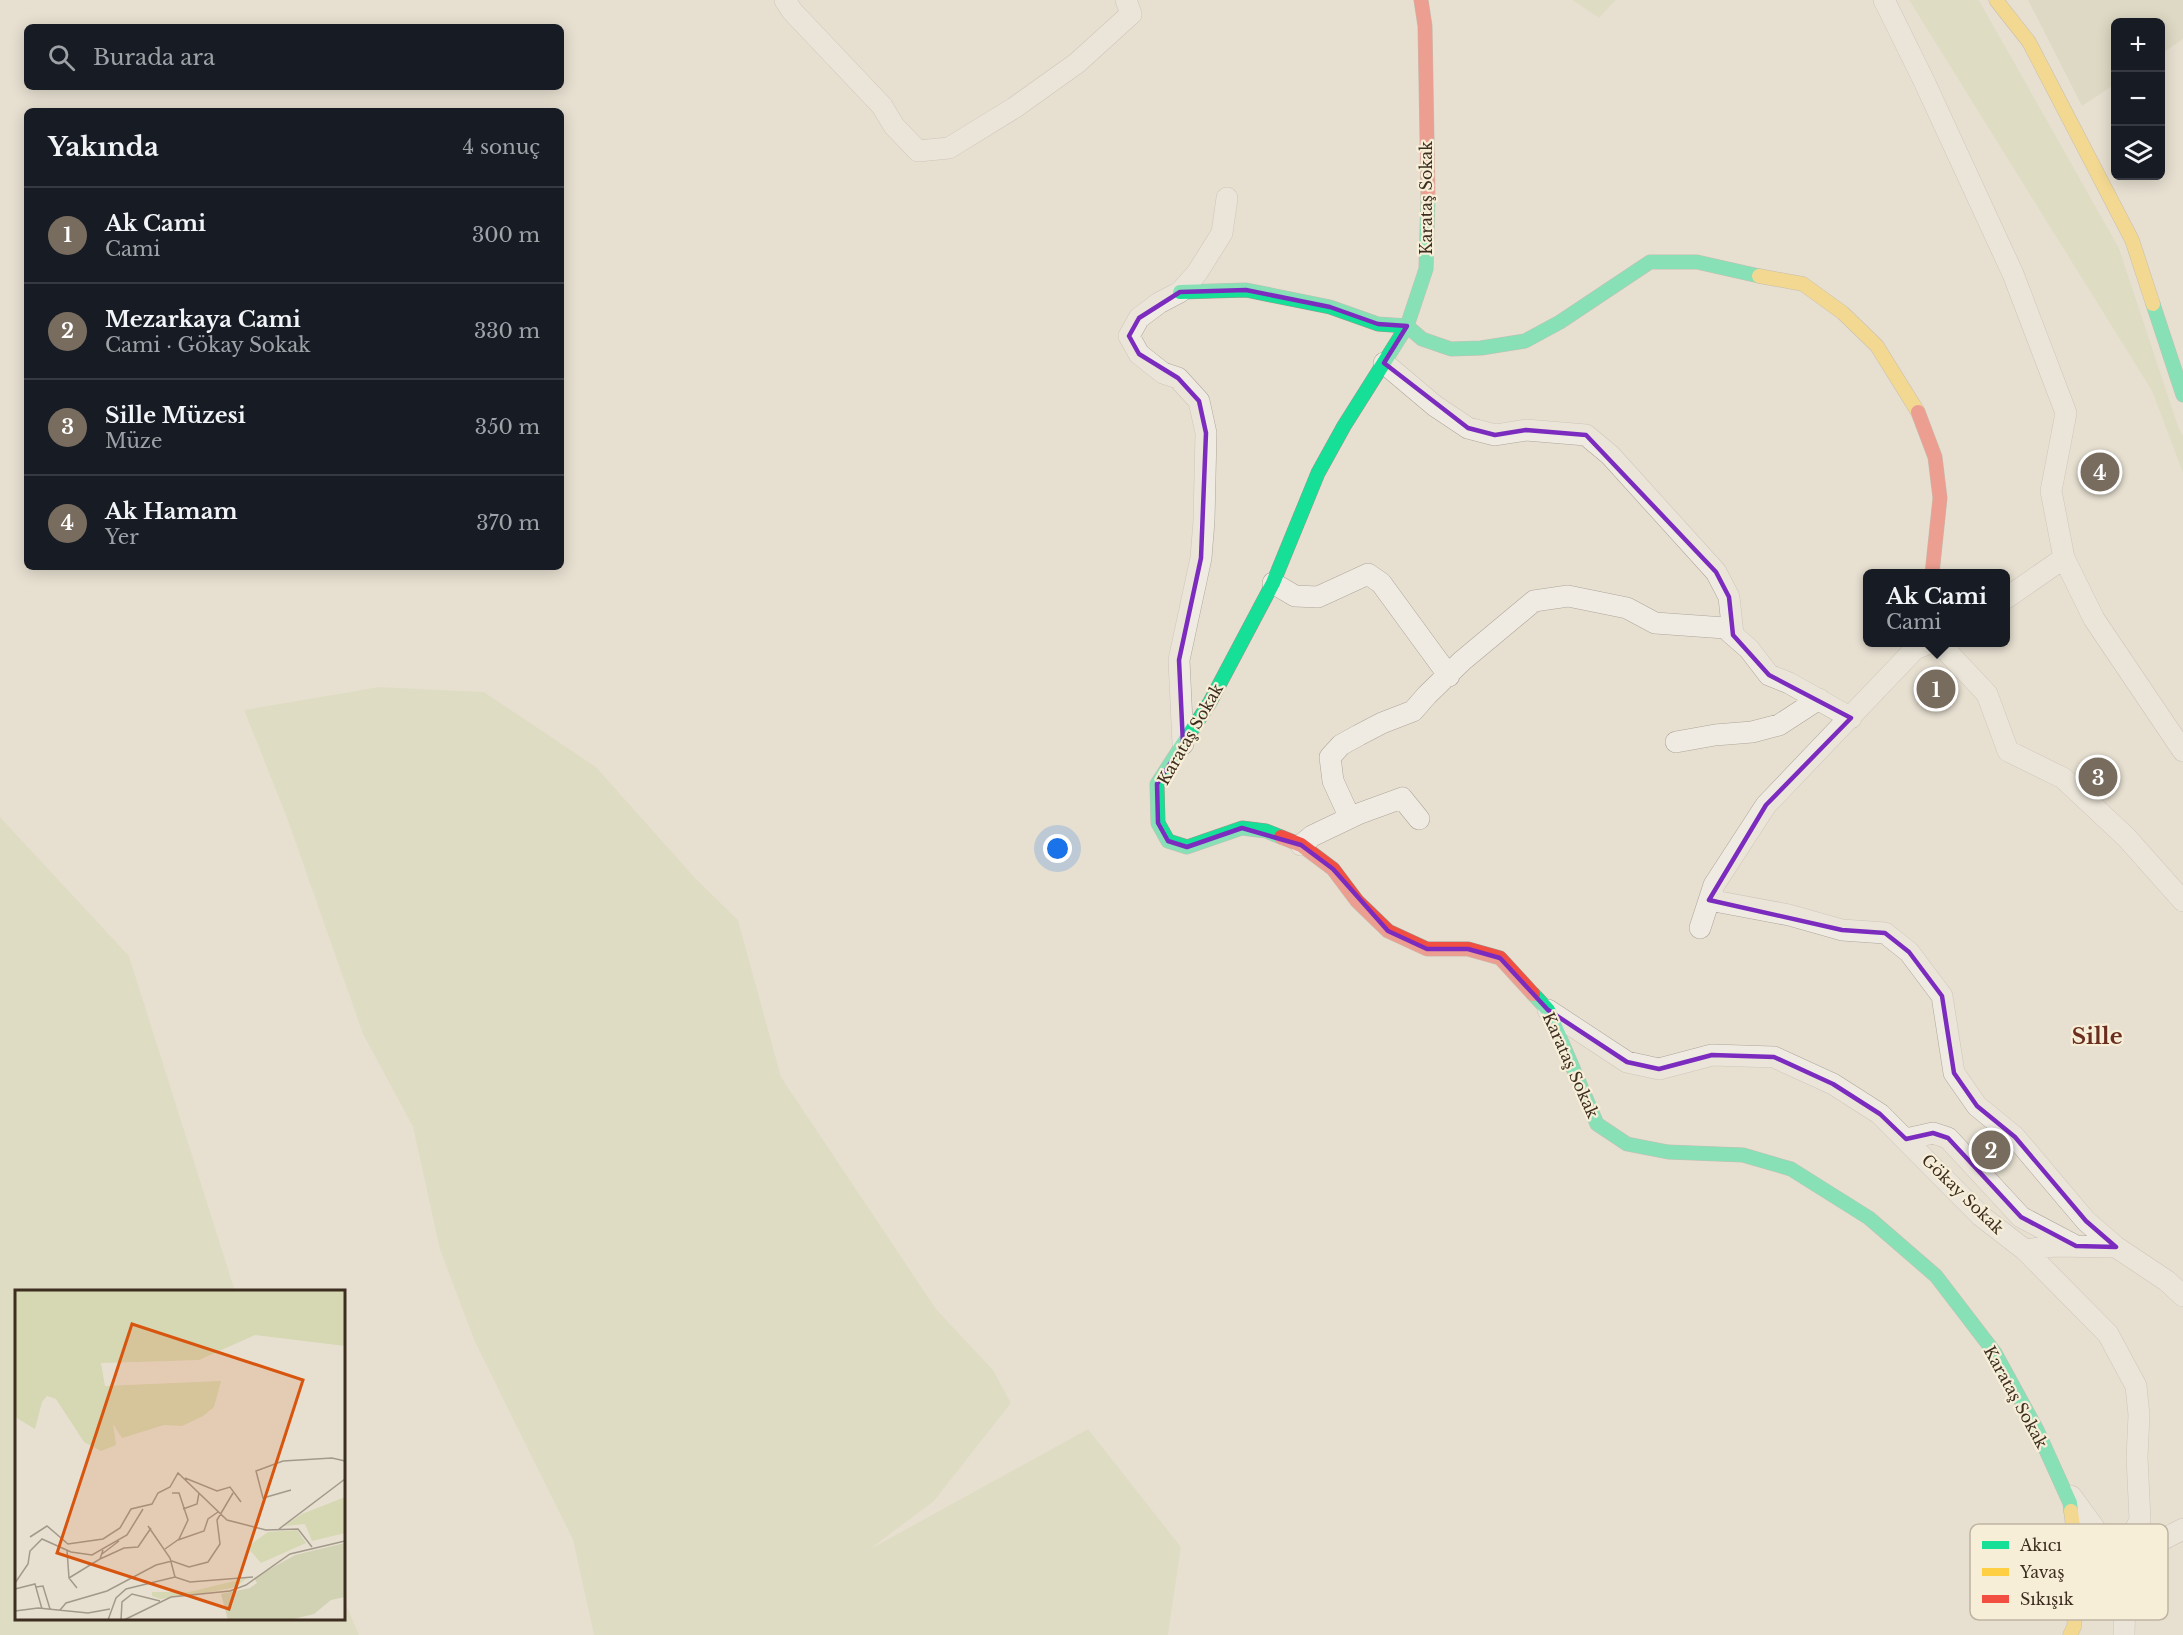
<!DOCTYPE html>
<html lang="tr">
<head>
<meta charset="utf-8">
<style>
	body { margin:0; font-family:"Libre Baskerville",serif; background:#20242c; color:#f1f3f6 }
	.controls { position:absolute; right:18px; top:18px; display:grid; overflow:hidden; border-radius:9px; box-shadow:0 3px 15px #0003 }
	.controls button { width:54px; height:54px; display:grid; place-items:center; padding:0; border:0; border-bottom:2px solid #363941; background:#171b24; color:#f1f3f6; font:30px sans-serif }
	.you { position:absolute; left:1058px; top:849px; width:21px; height:21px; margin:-15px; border:4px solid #fff; border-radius:50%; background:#1a73e8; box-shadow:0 0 0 9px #1a73e833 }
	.badge { display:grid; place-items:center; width:39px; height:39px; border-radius:50%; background:#786c5e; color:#fff; font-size:20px; font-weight:700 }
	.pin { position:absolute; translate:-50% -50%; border:3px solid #fff; box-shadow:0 2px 6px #0006 }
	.popup { position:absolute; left:1863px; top:569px; width:147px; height:78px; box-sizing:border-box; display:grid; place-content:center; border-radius:9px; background:#171b24; filter:drop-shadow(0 2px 4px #0005); font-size:20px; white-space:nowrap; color:#9ea1a6 }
	.popup b { font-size:22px; color:#f1f3f6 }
	.popup::after { content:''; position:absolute; left:50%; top:100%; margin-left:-12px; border:12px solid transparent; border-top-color:#171b24 }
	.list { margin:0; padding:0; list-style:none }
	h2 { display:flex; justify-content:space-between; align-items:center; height:78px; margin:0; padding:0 24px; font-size:26px }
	h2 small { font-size:20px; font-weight:400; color:#9ea1a6 }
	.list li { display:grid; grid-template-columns:39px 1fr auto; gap:18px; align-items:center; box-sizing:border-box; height:96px; padding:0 24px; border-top:2px solid #363941 }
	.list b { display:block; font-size:22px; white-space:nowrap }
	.list p { margin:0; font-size:20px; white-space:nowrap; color:#9ea1a6 }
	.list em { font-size:20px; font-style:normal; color:#9ea1a6 }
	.icon { flex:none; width:33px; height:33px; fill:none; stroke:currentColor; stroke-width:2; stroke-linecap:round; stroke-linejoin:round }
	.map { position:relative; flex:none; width:2183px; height:1635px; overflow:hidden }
	.search { position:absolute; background:#171b24; box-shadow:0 3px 15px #0003; left:24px; top:24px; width:540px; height:66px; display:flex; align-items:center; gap:15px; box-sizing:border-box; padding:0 21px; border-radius:9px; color:#9ea1a6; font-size:22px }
	.panel { position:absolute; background:#171b24; box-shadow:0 3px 15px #0003; left:24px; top:108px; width:540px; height:462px; border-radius:9px }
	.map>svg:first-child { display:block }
	.green { fill:#d6d7b3 }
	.cemetery { fill:#d1d1b3 }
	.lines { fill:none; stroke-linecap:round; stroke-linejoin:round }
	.street-casing { stroke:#ada599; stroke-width:22 }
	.fast-casing { stroke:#9c958a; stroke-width:15 }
	.slow-casing { stroke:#9c958a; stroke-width:15 }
	.jam-casing { stroke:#9c958a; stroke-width:15 }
	.street { stroke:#efebe3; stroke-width:21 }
	.fast { stroke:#16e098; stroke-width:14 }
	.slow { stroke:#ffcf43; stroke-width:14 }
	.jam { stroke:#f24e42; stroke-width:14 }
	.marked { fill:none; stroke:#7b2cbf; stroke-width:4.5; stroke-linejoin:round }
	.labels { text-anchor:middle; stroke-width:4.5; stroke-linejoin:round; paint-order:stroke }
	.street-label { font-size:16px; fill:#3d2e20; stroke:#f7eed8 }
	.district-label { font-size:22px; font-weight:bold; fill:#6b2e1e; stroke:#f7eed8 }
	.inset-road { fill:none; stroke:#a3998a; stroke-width:1.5 }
	.view { fill:#d7550e; fill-opacity:0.15; stroke:#d7550e; stroke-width:3 }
	.inset-edge { fill:none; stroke:#3d2e20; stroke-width:3 }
	.key { fill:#f7eed8; stroke:#bfb4a1; stroke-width:1.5 }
	.key-label { font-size:16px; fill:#3d2e20 }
</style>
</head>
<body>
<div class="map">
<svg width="2183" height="1635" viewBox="0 0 2183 1635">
	<rect width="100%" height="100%" fill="#e7e0d1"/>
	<!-- green -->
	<path class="green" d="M1572,0H1616L1599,18Z
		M1909,0H1978L1980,2L2119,248L2178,426L2183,436V473L2152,391Z
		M379,687L484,692L596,767L696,879L738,920L781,1077L936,1309L993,1370L1011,1403L934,1501L870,1549L1088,1429L1181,1547L1168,1635H594L573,1540L475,1342L440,1250L413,1127L363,1034L287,818L244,710Z
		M0,817L129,956L235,1291L16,1292V1618H344V1600L359,1635H0Z"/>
	<!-- cemetery -->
	<path class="cemetery" d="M2028,0H2183V39L2161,54L2160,22H2116L2115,84L2082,106Z"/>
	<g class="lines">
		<!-- street casing -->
		<g class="street-casing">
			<path id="street" d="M785,0L792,11L882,106L894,126L918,151L949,148L1014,108L1077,63L1131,14L1126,0
				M1884,0L1924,81L2013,274L2066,413L2051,491L2064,558L2094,619L2183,751
				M1384,363L1435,406L1468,428L1495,435L1526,430L1586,435L1610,455L1716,572L1729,597L1733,635
				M1273,583L1295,596L1318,597L1368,574L1381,583L1449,676
				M2005,599L2064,558
				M1938,642L1987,694L2008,751L2063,778L2126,837L2183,901
				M1676,742L1715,735L1752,732L1779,725L1819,699
				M1183,744L1179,660L1201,558L1204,521L1206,433L1199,401L1178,378L1163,373L1139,354L1129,336L1139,318L1159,303L1180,292L1197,273L1222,233L1227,198
				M1350,818L1333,781L1330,757L1341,745L1359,735L1382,723L1413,711L1427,695L1462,661L1534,601L1568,596L1627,608L1655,623L1725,628L1749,649L1769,675L1789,683L1851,718
				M1301,845L1312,836L1358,814L1402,798L1419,819
				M1709,900L1789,915L1842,930L1885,933L1909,952L1942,996L1954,1073L1977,1106L2015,1137L2086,1221L2116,1247
				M1700,928L1714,885L1766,805L1915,649L1933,642
				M1548,1010L1627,1062L1659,1069L1712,1055L1774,1057L1833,1084L1880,1114L1981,1216L2025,1250L2108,1334L2136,1386L2139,1415L2137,1457L2140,1520L2119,1562L2125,1595L2124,1635
				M1906,1139L1933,1133L1948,1138L2021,1217L2076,1246
				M2025,1250L2054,1246L2116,1247L2167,1281L2183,1296
				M2071,1496L2119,1562L2183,1529"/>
		</g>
		<!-- fast casing -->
		<g class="fast-casing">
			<path id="fast" d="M1180,292L1246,290L1330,307L1378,324L1407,326L1422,339L1451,349L1481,348L1525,341L1560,322L1650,262H1697L1759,276
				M2153,304L2183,395
				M1281,837L1266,831L1242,828L1187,847L1168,841L1158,823L1157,784L1210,702L1273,583L1318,473L1344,426L1407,326L1426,269L1428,196
				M1533,994L1548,1010L1597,1124L1627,1144L1668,1152L1743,1155L1791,1169L1869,1218L1936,1276L1995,1353L2037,1430L2070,1503L2071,1511"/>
		</g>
		<!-- slow casing -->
		<g class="slow-casing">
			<path id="slow" d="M1996,0L2029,42L2132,240L2153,304
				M1759,276L1803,284L1843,313L1877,346L1918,412
				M2070,1635L2074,1627L2078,1567L2071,1511"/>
		</g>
		<!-- jam casing -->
		<g class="jam-casing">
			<path id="jam" d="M1421,0L1425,26L1428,196
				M1918,412L1935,457L1940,498L1932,574
				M1281,837L1301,845L1333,869L1357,901L1388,931L1427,949H1468L1500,958L1533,994"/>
		</g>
		<!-- street -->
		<use href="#street" class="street"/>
		<!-- fast -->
		<use href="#fast" class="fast"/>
		<!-- slow -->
		<use href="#slow" class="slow"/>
		<!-- jam -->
		<use href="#jam" class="jam"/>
	</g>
	<!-- marked area -->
	<path d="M0 0H2183V1635H0ZM1246,290L1330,307L1378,324L1407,326L1384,363L1468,428L1495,435L1526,430L1586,435L1716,572L1729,597L1733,635L1769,675L1851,718L1766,805L1709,900L1842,930L1885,933L1909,952L1942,996L1954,1073L1977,1106L2015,1137L2086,1221L2116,1247L2076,1246L2021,1217L1948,1138L1933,1133L1906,1139L1880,1114L1833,1084L1774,1057L1712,1055L1659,1069L1627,1062L1548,1010L1500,958L1468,949H1427L1388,931L1333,869L1301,845L1242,828L1187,847L1168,841L1158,823L1157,784L1183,744L1179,660L1201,558L1206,433L1199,401L1178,378L1139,354L1129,336L1139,318L1180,292Z" fill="#e7e0d1" fill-opacity=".55" fill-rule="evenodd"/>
	<path class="marked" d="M1246,290L1330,307L1378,324L1407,326L1384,363L1468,428L1495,435L1526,430L1586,435L1716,572L1729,597L1733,635L1769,675L1851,718L1766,805L1709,900L1842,930L1885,933L1909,952L1942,996L1954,1073L1977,1106L2015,1137L2086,1221L2116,1247L2076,1246L2021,1217L1948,1138L1933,1133L1906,1139L1880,1114L1833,1084L1774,1057L1712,1055L1659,1069L1627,1062L1548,1010L1500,958L1468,949H1427L1388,931L1333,869L1301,845L1242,828L1187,847L1168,841L1158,823L1157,784L1183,744L1179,660L1201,558L1206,433L1199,401L1178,378L1139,354L1129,336L1139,318L1180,292Z"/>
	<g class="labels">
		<!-- street labels -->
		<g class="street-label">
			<text transform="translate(1426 198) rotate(-90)" y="6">Karataş Sokak</text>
			<text transform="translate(1190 734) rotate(-60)" y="6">Karataş Sokak</text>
			<text transform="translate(1571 1065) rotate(66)" y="6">Karataş Sokak</text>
			<text transform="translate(1963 1194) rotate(44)" y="6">Gökay Sokak</text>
			<text transform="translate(2016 1397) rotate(61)" y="6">Karataş Sokak</text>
		</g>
		<!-- district labels -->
		<g class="district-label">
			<text x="2097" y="1044">Sille</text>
		</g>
	</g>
	<!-- overview -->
	<g transform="translate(15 1290)">
		<rect width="330" height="330" fill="#e7e0d1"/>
		<path d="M0,0H330V56L240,45L184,70L86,73L90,96L206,91L199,117L188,126L167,136L149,135L107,148L98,134L101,155L86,161L69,152L41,109L32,106L27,112L20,139L0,127ZM330,207V243L297,251L290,234L269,236L287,224ZM282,240L291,253L246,273L232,257L253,242ZM232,288L221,297L190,303L145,309L137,306V302H174Z" fill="#d6d7b3"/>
		<path d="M330,253V307L316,310L299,324L274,330H213L206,304L235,298L242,293L239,288L280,265Z" fill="#d1d1b3"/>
		<path class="inset-road" d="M170,188L202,201L215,197L226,212M276,200L248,208L241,181L268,171L317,168L330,171M168,219L182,214L184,203M133,236L155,268L160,287M264,239L330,189M15,247L32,236L53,254L88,249L105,238L116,219L137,214L143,203L155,197L163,183L212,230L251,240L283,239L297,257M163,250L189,241L193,229L203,222M150,259L164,249L173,230L164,203H157M52,260L54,288L62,298M87,264L104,251M85,269L109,258L123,257L136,238M54,288L85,269L88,260M0,293L13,274L15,261L27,249L56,262L77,265L112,245L128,219M21,297L28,296L35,319M0,299L20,294L27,319M45,320L51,313L92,301L141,275L157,271L174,277L193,272L205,254L202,230L218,203M0,321L23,318L73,323L95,319M93,330L101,308L111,299L160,287L175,292L238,287M106,330L107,312L117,304L145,311M109,330L156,307L215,301L231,295L275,264L330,251"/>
		<path class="view" d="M117,34L288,90L214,319L42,263Z"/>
		<rect width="330" height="330" class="inset-edge"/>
	</g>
	<!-- legend -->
	<rect x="1970" y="1524" width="198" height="96" rx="9" class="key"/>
	<rect x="1982" y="1541" width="27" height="8" fill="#16e098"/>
	<rect x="1982" y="1568" width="27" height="8" fill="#ffcf43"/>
	<rect x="1982" y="1595" width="27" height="8" fill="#f24e42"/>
	<g class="key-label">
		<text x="2020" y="1551">Akıcı</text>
		<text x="2020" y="1578">Yavaş</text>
		<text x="2020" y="1605">Sıkışık</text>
	</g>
</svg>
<div class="controls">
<button>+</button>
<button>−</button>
<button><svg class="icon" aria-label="layers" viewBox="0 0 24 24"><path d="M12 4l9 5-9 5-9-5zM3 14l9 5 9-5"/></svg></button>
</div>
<div class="you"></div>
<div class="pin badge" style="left:1936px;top:689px">1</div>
<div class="popup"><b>Ak Cami</b>Cami</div>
<div class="pin badge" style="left:1991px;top:1150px">2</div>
<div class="pin badge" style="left:2098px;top:777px">3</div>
<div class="pin badge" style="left:2100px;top:472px">4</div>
<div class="search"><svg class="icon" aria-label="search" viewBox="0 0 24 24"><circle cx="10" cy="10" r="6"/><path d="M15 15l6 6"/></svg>Burada ara</div>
<section class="panel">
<h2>Yakında<small>4 sonuç</small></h2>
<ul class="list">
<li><span class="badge">1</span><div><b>Ak Cami</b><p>Cami</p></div><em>300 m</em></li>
<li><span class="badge">2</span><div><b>Mezarkaya Cami</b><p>Cami · Gökay Sokak</p></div><em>330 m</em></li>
<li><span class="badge">3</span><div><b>Sille Müzesi</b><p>Müze</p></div><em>350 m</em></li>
<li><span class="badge">4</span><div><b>Ak Hamam</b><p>Yer</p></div><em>370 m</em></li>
</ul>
</section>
</div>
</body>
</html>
